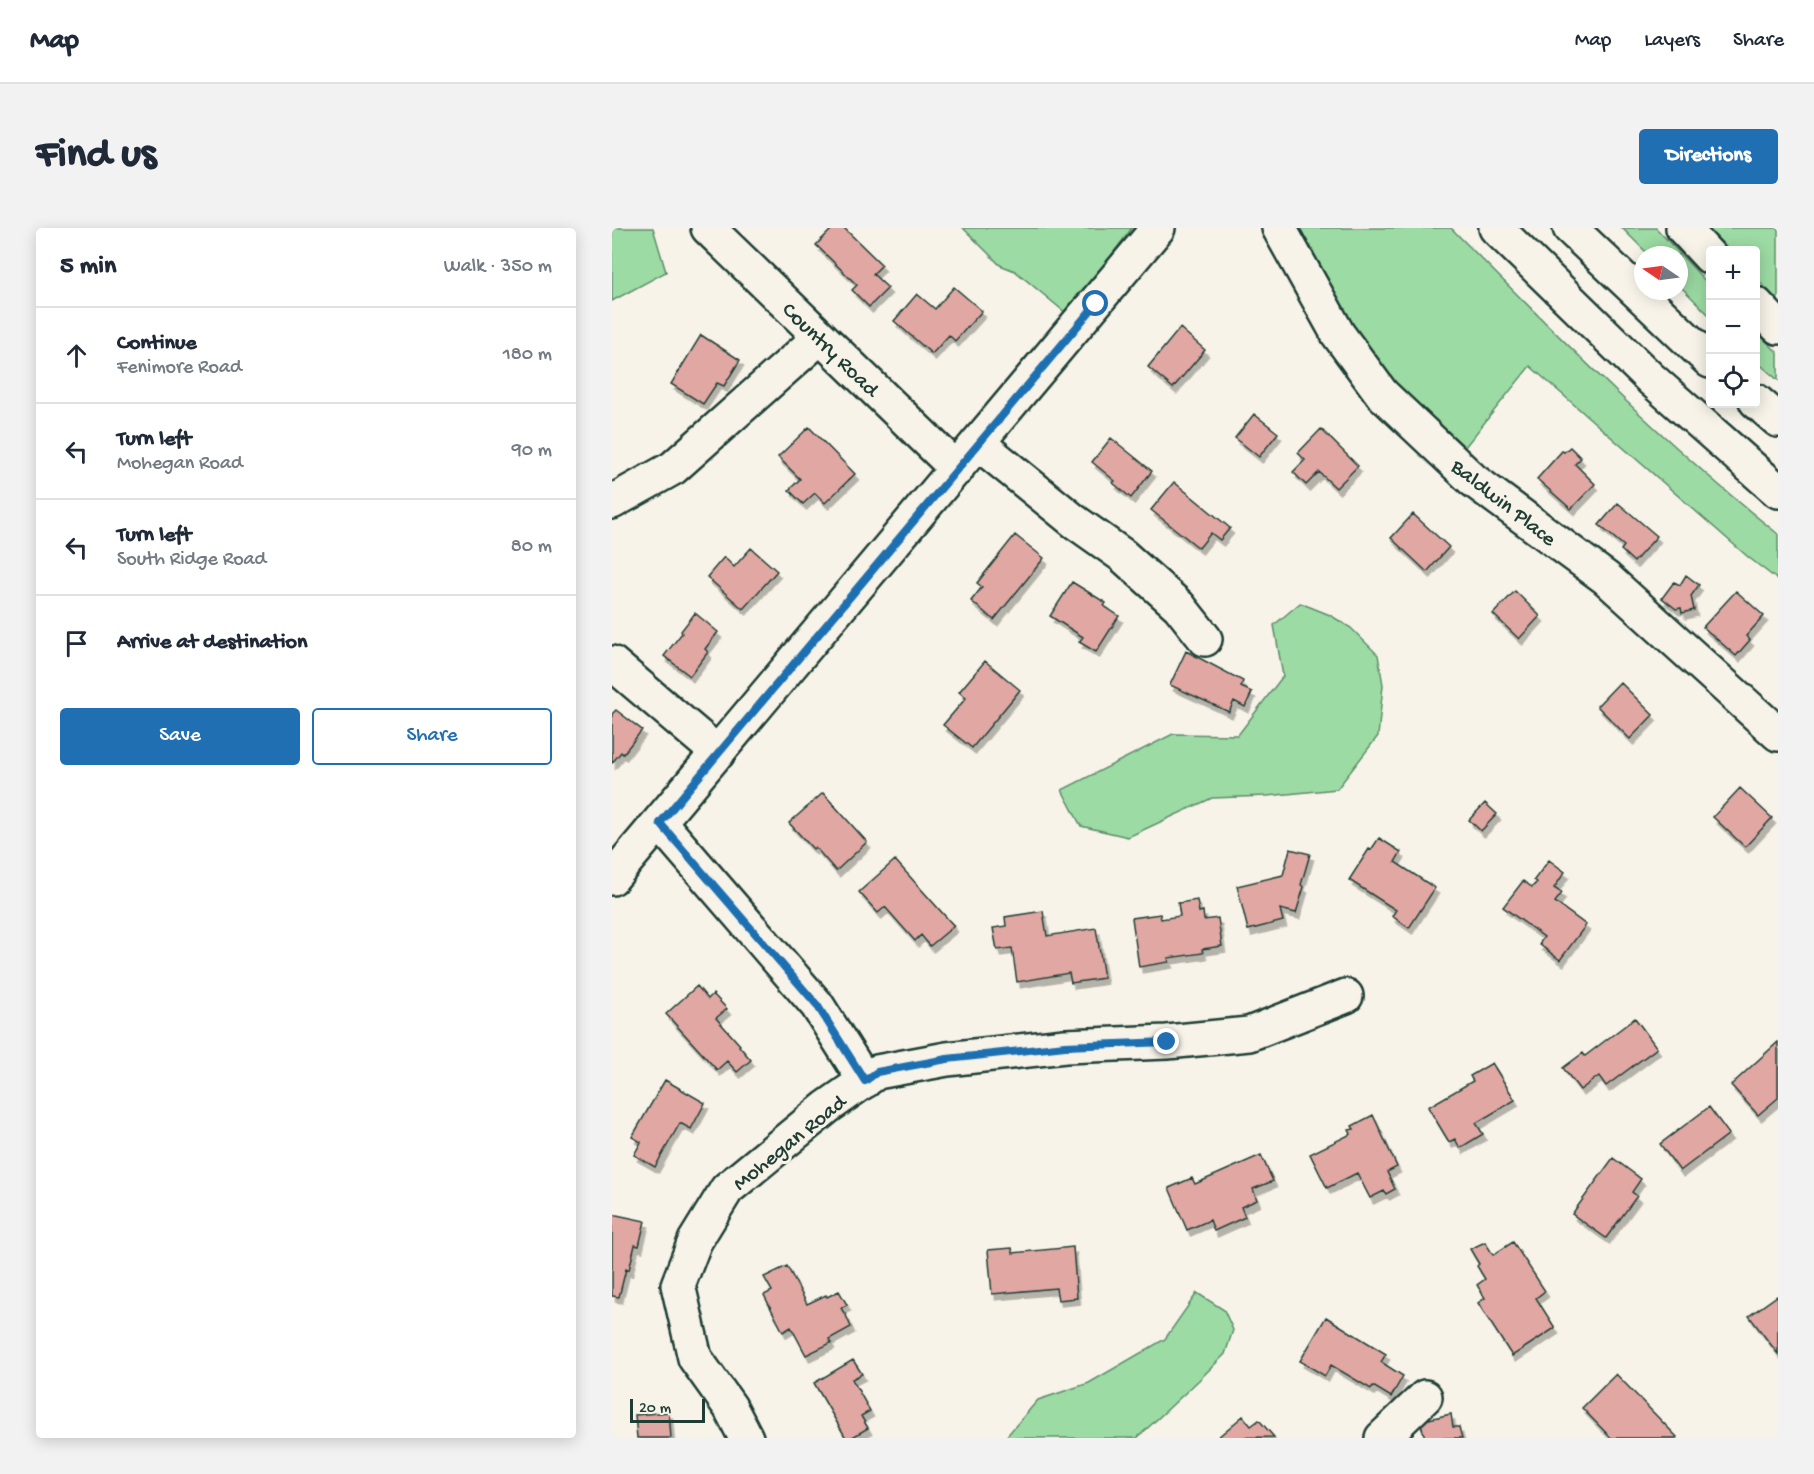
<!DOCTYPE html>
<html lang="en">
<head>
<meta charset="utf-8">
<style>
	body { margin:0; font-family:"Gochi Hand",sans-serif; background:#f2f2f3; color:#1f2937 }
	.controls { position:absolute; right:18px; top:18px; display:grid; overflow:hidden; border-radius:6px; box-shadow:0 3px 15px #0003 }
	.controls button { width:54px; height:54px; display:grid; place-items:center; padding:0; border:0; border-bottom:2px solid #e0e1e3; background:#fff; color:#1f2937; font:30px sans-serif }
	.compass { position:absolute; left:1022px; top:18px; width:54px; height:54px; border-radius:50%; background:#fff; box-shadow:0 3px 15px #0003; rotate:283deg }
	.scale { position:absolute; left:18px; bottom:15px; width:75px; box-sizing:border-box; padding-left:6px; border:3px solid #1f3d34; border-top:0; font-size:16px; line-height:21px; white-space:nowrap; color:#1f3d34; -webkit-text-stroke:4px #f7f3e8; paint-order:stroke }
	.stop { position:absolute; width:18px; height:18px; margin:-14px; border:4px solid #1f6fb2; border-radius:50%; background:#fff }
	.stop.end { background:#1f6fb2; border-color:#fff; box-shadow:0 2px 6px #0008 }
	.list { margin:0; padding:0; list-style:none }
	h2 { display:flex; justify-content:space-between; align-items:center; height:78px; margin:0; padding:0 24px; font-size:26px }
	h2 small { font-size:20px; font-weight:400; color:#747a83 }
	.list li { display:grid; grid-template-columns:39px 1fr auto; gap:18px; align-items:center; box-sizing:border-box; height:96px; padding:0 24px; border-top:2px solid #e0e1e3 }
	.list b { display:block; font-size:22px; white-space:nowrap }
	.list p { margin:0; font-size:20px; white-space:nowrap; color:#747a83 }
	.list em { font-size:20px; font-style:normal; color:#747a83 }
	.actions { display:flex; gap:12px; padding:18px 24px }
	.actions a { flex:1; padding:14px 0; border:2px solid #1f6fb2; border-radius:6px; text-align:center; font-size:21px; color:#1f6fb2 }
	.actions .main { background:#1f6fb2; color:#fff }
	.icon { flex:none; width:33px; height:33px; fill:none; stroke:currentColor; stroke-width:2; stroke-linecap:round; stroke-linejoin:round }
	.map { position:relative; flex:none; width:1166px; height:1210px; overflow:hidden; border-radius:6px }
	header { display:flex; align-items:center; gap:36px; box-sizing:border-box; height:84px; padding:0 30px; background:#fff; border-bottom:2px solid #e0e1e3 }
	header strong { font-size:28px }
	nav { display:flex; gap:33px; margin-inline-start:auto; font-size:21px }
	.intro { display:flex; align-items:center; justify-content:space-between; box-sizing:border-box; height:144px; padding:0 36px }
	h1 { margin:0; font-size:42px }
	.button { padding:15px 27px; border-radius:6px; background:#1f6fb2; color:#fff; font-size:21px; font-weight:700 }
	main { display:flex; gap:36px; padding:0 36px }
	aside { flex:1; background:#fff; border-radius:6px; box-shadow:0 3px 15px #0003 }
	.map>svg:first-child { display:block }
	.green { fill:#9cdba3; stroke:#5e8c6c; stroke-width:1.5 }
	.building { fill:#e1a7a2; stroke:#1f3d34; stroke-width:1.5; filter:url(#shadow) }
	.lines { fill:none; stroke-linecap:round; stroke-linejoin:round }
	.minor-casing { stroke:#1f3d34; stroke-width:38 }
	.highway-casing { stroke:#1f3d34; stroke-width:38 }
	.minor { stroke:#f7f3e8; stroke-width:33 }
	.highway { stroke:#f7f3e8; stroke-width:33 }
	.route { stroke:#1f6fb2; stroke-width:8 }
	.labels { text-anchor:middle; stroke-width:6; stroke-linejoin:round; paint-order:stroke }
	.street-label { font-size:22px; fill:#1f3d34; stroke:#f7f3e8 }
</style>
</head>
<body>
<header>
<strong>Map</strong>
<nav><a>Map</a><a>Layers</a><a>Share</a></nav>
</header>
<div class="intro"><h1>Find us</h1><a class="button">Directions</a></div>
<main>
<aside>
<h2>5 min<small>Walk · 350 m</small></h2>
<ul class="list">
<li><svg class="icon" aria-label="ahead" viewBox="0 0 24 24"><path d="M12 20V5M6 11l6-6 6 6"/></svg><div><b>Continue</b><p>Fenimore Road</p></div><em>180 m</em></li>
<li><svg class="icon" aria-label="left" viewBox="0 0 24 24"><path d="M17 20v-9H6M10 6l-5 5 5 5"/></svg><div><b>Turn left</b><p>Mohegan Road</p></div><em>90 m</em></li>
<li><svg class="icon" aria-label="left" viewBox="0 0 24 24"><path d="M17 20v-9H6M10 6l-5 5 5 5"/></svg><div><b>Turn left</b><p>South Ridge Road</p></div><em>80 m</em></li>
<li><svg class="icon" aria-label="arrive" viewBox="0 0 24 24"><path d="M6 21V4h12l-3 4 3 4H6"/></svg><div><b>Arrive at destination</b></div></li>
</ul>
<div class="actions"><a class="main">Save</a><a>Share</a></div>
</aside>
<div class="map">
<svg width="1166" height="1210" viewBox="0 0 1166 1210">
	<defs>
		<filter id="shadow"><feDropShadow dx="3.5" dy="6" stdDeviation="0" flood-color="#0004"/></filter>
	</defs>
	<rect width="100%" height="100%" fill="#f7f3e8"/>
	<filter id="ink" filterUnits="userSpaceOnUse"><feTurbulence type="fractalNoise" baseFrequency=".0167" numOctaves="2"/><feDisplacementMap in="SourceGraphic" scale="12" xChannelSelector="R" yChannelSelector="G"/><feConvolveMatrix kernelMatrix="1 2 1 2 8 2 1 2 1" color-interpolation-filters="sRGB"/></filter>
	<g filter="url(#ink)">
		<!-- green -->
		<path class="green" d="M0,0H41L54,44L0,73Z
			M351,0H520L455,86L403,43L388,37Z
			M682,0H839C944,106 1049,213 1166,306V352L1136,329L918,138L853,219L755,129Z
			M1010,0H1044L1098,58V88L1067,57V27H1037Z
			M1095,0H1166V73L1144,50V22H1117Z
			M1144,103L1166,125V152L1144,133Z
			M688,375L718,387L739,400L766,427L771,457L766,508L725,561L655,568L600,570L516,609L469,598L450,562L561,506L626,507L671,448L662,397Z
			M585,1065L612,1082L621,1102L613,1126L587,1152L525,1210H393L426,1172L477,1155L553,1111Z"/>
		<!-- building -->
		<path class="building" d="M221,0H232L270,37L261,46L276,60L257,79L240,62L245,57L204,17Z
			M342,59L370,83L343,113L337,107L320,126L282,93L305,66L323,81Z
			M568,100L593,122L561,160L536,139Z
			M89,107L128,132L112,158L105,155L91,176L59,156Z
			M642,186L666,205L647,229L623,210Z
			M197,199L243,246L213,275L203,265L191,276L177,262L188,251L166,229Z
			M709,201L746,238L724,260L707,244L694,257L681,244L693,232L686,225Z
			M499,210L540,243L519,270L501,255L503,253L480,234Z
			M958,219L969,230L963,236L983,256L959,281L925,251L950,223L952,224Z
			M562,254L618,300L608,312L599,305L587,320L539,282Z
			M1006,275L1045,308L1022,334L1009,322L1012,318L987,297Z
			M801,286L837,319L815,344L779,310Z
			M403,307L432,330L382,392L359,373L370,359L365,355Z
			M139,320L165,343L131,381L95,349L112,329L122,339Z
			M1074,347L1087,357L1079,368L1082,382L1070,385L1069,380L1064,381L1050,370L1062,354L1068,357Z
			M460,354L494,375L492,378L507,388L484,424L467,414L471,409L438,388Z
			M903,363L928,388L907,411L881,386Z
			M1124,363L1152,388L1134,408L1138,412L1124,428L1091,399Z
			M83,385L106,404L93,421L96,424L78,448L52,428L70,405L69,403Z
			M574,423L631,453L629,459L640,464L633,479L622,473L617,484L558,457Z
			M373,433L408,462L360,520L331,497L354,470L347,464Z
			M1008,454L1041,487L1018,511L985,478Z
			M4,482L30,502L11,526L9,524L0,535V486Z
			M1128,560L1160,590L1133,619L1101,589Z
			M211,565L255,614L224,643L203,619L201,621L177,595Z
			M873,575L885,586L869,603L857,592Z
			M767,610L789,624L783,634L823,660L797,700L780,688L784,682L737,652L757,621L759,622Z
			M678,621L698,626L689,657L692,659L684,685L668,681L671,693L636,702L625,658L671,647Z
			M283,632L342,698L318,718L309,707L303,713L273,679L266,685L247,664Z
			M937,632L953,644L942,660L950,665L943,674L974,697L948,732L927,716L932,709L891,679L911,653L920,659L925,654L922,652Z
			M585,672L587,684L591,683L592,692L606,690L610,718L590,721L591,725L556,730L557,734L527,739L520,690L548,686L549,691L568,688L566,675Z
			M431,683L435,708L484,700L492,750L459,755L457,745L405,754L400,720L385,722L381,700L394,698L393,689Z
			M85,758L96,771L101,766L115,781L104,790L128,817L127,818L139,832L125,844L115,833L105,842L54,786Z
			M1023,790L1045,820L994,858L987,848L968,862L951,840L971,825L973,828Z
			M1166,814V870L1146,887L1119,857Z
			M880,835L903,872L864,895L871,906L848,920L843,911L837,914L816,879L861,853L858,848Z
			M53,852L93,875L79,901L68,895L43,939L22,927L29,914L20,909Z
			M1097,879L1117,906L1068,943L1048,916Z
			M761,887L785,939L775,944L783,961L774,966L772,963L758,970L745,945L715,960L698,926L739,906L737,902L742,901L740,898Z
			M649,927L661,953L641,961L645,972L629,979L633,989L602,1003L598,992L575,1002L557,960L580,950L583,956Z
			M1001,930L1029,951L1020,964L1025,968L994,1010L960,986Z
			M0,986L33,993L27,1018L23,1017L17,1042L14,1041L7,1069L0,1068Z
			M873,1014L881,1027L901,1014L933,1063L924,1070L943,1100L900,1128L866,1075L873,1070L865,1057L873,1051L865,1038L867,1036L858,1021Z
			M461,1019L465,1070L446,1072L444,1060L380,1066L376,1022L400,1020L401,1025Z
			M175,1038L195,1076L214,1067L215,1069L227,1063L235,1077L229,1080L232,1085H233L239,1099L217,1111L219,1115L194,1127L179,1099L171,1104L152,1067L160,1063L152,1049Z
			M1165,1068H1166V1126L1137,1088Z
			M714,1089L774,1126L769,1134L791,1148L779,1169L761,1158L759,1161L719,1137L713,1148L688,1133Z
			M241,1132L250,1146L240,1151L258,1183L249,1188L256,1200L239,1210H234L202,1155Z
			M1004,1146L1065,1209L1064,1210H999L970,1180Z
			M57,1184L59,1210H25L23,1187Z
			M839,1186L841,1199H847L850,1210H813L808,1193Z
			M631,1188L639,1198L647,1192L662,1209L605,1210Z"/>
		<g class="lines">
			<!-- minor casing -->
			<g class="minor-casing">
				<path id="minor" d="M96,0L345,241
					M667,0L726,106L770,166L861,252L994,350L1166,506
					M366,215L462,293L510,327L567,378L593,411
					M0,274L61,240L208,109
					M0,435L106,525
					M48,595L205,777L253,853
					M0,650L546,0
					M134,1210L118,1179L83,1130L66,1057L83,1013L115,961L215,879L265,844L335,831L453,818L555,814L637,806L734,768
					M770,1210L813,1169"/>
			</g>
			<!-- highway casing -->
			<g class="highway-casing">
				<path id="highway" d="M884,0L1039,151L1166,263
					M958,0L1098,133
					M1071,0L1098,29
					M1144,76L1166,99
					M1144,173L1166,192"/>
			</g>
			<!-- minor -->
			<use href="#minor" class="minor"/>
			<!-- highway -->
			<use href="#highway" class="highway"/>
		</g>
	</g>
	<g class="lines" filter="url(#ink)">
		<!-- route -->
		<path class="route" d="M484,76L48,595L205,777L253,853L265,844L335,831L453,818L555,814"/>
	</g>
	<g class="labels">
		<!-- street labels -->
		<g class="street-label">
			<text transform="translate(220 120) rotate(44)" y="8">Country Road</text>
			<text transform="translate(893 273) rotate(38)" y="8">Baldwin Place</text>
			<text transform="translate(176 913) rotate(-39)" y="8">Mohegan Road</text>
		</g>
	</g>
</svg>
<div class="controls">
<button>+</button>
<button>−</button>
<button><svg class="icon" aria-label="locate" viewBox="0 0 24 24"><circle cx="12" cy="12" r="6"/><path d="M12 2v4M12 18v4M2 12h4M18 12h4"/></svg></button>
</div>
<svg class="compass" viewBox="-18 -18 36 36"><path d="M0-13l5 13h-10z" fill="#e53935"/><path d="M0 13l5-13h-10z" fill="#747a83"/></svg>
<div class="scale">20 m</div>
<div class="stop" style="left:484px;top:76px"></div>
<div class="stop end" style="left:555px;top:814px"></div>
</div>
</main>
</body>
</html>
